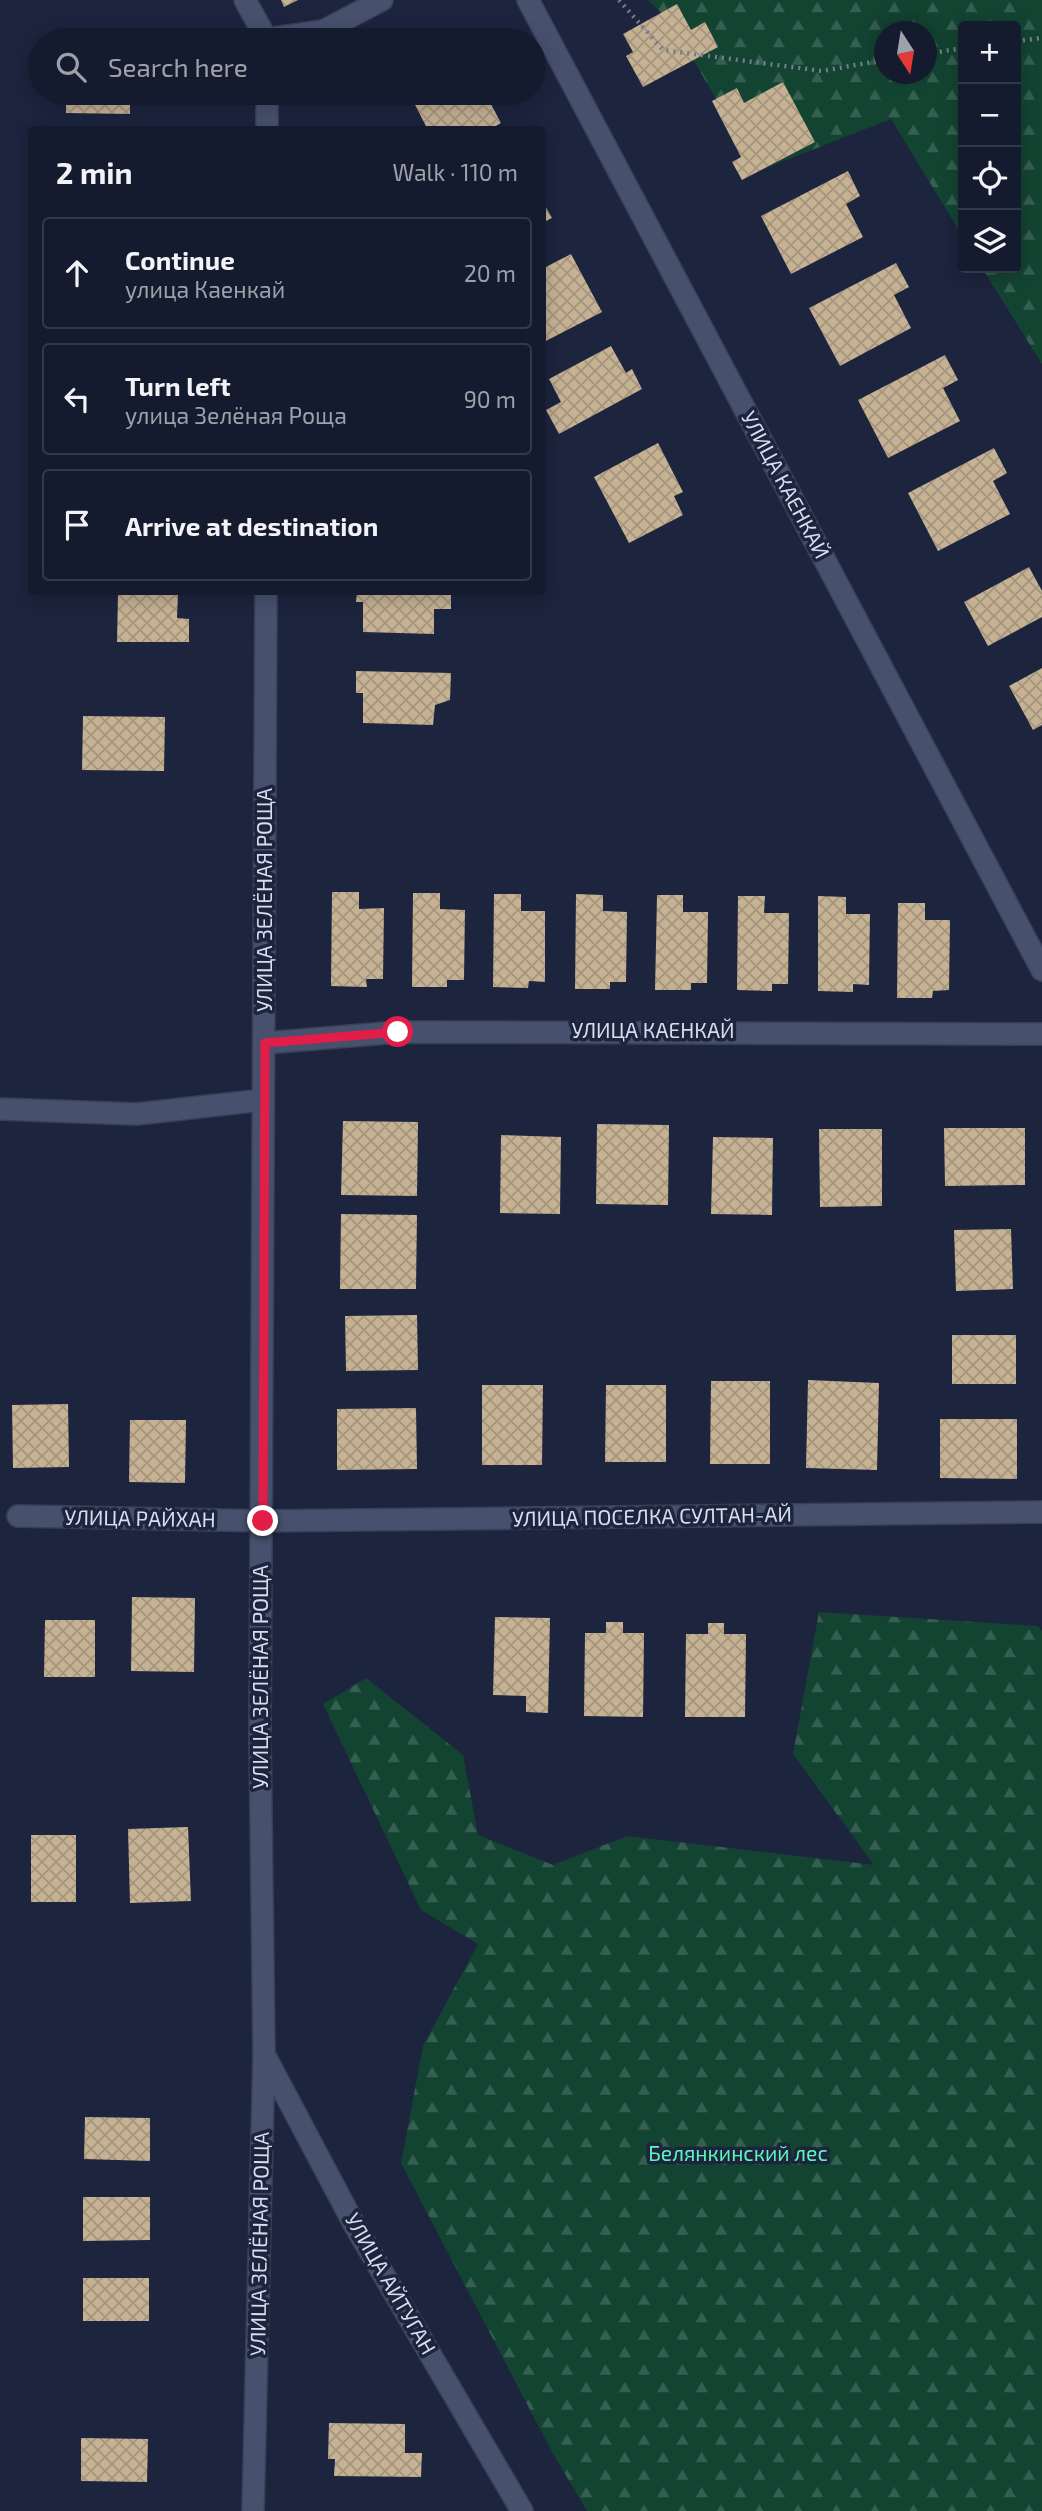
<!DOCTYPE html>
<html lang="en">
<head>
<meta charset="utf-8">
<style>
	body { margin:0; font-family:"Exo 2",sans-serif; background:#1e2436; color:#f1f3f6 }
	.controls { position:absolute; right:21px; top:21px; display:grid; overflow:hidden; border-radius:7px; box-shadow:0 4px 18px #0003 }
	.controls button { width:63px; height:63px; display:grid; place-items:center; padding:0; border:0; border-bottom:2px solid #34394a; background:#151b2e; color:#f1f3f6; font:35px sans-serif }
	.compass { position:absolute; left:874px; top:21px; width:63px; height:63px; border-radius:50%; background:#151b2e; box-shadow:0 4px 18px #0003; rotate:168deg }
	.stop { position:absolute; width:21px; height:21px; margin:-16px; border:5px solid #e11d48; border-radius:50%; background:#fff }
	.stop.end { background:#e11d48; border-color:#fff; box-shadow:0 2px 7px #0008 }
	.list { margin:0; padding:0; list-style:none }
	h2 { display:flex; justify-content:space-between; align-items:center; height:91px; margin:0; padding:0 28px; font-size:30px }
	h2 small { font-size:23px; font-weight:400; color:#9da1aa }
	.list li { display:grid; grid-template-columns:46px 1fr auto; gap:21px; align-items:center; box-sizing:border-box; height:112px; margin:0 14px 14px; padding:0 14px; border:2px solid #34394a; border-radius:7px }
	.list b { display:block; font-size:26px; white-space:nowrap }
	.list p { margin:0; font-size:23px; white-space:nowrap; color:#9da1aa }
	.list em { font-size:23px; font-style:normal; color:#9da1aa }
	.icon { flex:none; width:38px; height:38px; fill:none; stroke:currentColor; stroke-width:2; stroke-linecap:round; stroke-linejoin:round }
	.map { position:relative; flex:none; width:1042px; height:2511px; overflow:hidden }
	.search { position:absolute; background:#151b2e; box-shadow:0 4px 18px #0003; left:28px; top:28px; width:518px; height:77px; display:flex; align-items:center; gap:18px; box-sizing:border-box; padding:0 24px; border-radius:38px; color:#9da1aa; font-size:26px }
	.panel { position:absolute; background:#151b2e; box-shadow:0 4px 18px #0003; left:28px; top:126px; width:518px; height:469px; border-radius:7px }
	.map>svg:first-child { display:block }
	.forest { fill:url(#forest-firs); fill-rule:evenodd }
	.building { fill:url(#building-cross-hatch) }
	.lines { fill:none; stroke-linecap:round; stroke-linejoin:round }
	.minor-casing { stroke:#393f54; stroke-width:24 }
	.path { stroke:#767d93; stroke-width:4.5; stroke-dasharray:2 5; stroke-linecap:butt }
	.minor { stroke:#47516e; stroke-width:21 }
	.route { stroke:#e11d48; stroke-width:9 }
	.labels { text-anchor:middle; stroke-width:7; stroke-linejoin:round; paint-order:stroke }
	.street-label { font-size:21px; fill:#d6ddee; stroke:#1c243e }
	.park-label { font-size:21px; fill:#5ef5bc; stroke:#1c243e }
</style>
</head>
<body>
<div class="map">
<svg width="1042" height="2511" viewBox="0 0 1042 2511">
	<defs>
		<pattern id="forest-firs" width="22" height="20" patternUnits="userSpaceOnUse" patternTransform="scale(1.75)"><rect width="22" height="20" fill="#134432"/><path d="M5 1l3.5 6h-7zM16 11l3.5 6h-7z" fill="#355f50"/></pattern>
		<pattern id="building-cross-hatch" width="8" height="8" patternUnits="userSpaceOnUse" patternTransform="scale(1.75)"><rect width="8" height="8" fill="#c6b192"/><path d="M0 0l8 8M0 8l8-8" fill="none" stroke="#a4957f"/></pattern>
	</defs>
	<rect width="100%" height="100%" fill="#1c243e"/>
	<!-- forest -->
	<path class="forest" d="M648,0H1042V364L982,268H1016V26H963V237L891,119L758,171L672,23ZM884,32H926V74H884Z
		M819,1612L1038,1626L1042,1631V2511H587L552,2452L401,2163L423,2046L478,1944L421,1910L323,1704L366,1678L463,1755L478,1835L553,1865L627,1836L874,1865L793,1754Z"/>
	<!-- building -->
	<path class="building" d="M281,0H298L284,7Z
		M677,4L691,30L705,22L718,47L643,87L626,56L633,52L623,34Z
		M783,82L815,142L742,180L732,162L741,157L712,101L737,88L744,103Z
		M66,93H130V114L66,113Z
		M418,93H485L501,123L489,130H428L411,97Z
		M848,171L860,196L846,204L863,237L791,274L761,216Z
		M542,200L552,218L542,223Z
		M571,254L602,312L542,343V269Z
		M896,263L909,287L894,295L911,328L840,366L809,308Z
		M611,346L626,373L632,369L642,389L559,434L546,410L561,402L549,379Z
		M945,355L958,380L943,388L960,421L888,458L858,400Z
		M658,443L683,492L674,496L683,515L629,543L594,477Z
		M994,448L1007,473L993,481L1010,514L938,551L908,493Z
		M1029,567L1042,591V617L988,646L964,602Z
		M357,592H451V609H434V634L363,632V602H356Z
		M118,593L178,594L177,618L189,619V642H117Z
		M1042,668V725L1033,730L1009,686Z
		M356,671L451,673L450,700L435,705L433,725L363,723V693H356Z
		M83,716L165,717L164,771L82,770Z
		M332,892H359V909L384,908L383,979H366L367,987L331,986Z
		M413,893H440V909L465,910L464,980H447V987H412Z
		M494,894H521V911H545V982L529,981L528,988L493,987Z
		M576,894L603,895V911L627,912L626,982H610V989H575Z
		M657,895H683V912H708L707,983H691V990H655Z
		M738,896H765L764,913H789L788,984H772V991L737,990Z
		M818,896L846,897V914H870L869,985L853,984V992L818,991Z
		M898,903H925V920H950L949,990L933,991L932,998H897Z
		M343,1121L418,1122L417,1196L341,1195Z
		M597,1124L669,1125L668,1205L596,1204Z
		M944,1128H1025V1185L945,1186Z
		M819,1129H882V1206L820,1207Z
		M501,1135L561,1137L560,1214L500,1213Z
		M713,1137L773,1138L772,1215L711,1214Z
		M341,1214L417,1215L416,1289H340Z
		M1011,1229L1013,1289L956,1291L954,1230Z
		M417,1315L418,1370L346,1371L345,1316Z
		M952,1335H1016V1384H952Z
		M808,1380L879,1383L877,1470L806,1468Z
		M711,1381H770V1464H710Z
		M482,1385H543L542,1465H482Z
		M606,1385H666V1462H605Z
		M68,1404L69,1467L13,1468L12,1405Z
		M416,1408L417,1469L337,1470V1409Z
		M940,1419H1017V1479L940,1478Z
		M130,1420H186L185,1483L129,1482Z
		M132,1597L195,1598L194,1672L131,1671Z
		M495,1617L550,1618L548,1713L526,1712V1696L493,1695Z
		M45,1620H95V1677H44Z
		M606,1622H623V1633H644L643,1717L584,1716L585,1633H606Z
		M708,1623H724V1634H746L745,1717H685L686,1634H708Z
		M188,1827L191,1901L130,1903L128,1829Z
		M31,1835H76V1902H31Z
		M85,2117L150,2118V2161L84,2159Z
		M83,2197H150V2240L83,2241Z
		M83,2278H149V2321H83Z
		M329,2423L405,2424V2453H422L421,2477L334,2476L335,2459H328Z
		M81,2438L148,2439L147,2482L81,2481Z"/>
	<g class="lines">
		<!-- minor casing -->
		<g class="minor-casing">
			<path id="minor" d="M245,0L267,40
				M528,0L1042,970
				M267,39L323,31L382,0
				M267,130V93
				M265,1043L398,1032L1042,1034
				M0,1109L137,1114L263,1100
				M18,1516L263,1521L1042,1512
				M265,2056L354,2224L522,2511
				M253,2511L264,2054L260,1736L266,592"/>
		</g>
		<!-- path -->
		<path class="path" d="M619,0L663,50L822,71L884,60
			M1016,41L1042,38
			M926,54L963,48"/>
		<!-- minor -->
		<use href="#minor" class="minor"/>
	</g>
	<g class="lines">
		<!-- route -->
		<path class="route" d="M263,1521L265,1043L398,1032"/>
	</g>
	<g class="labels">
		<!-- street labels -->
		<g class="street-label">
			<text transform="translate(785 485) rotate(62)" y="7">УЛИЦА КАЕНКАЙ</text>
			<text transform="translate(265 900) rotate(-90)" y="7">УЛИЦА ЗЕЛЁНАЯ РОЩА</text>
			<text x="653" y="1038">УЛИЦА КАЕНКАЙ</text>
			<text transform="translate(652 1517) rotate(-1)" y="7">УЛИЦА ПОСЕЛКА СУЛТАН-АЙ</text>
			<text transform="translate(140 1519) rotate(1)" y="7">УЛИЦА РАЙХАН</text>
			<text transform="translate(261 1677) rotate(-90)" y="7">УЛИЦА ЗЕЛЁНАЯ РОЩА</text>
			<text transform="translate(260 2244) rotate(-89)" y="7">УЛИЦА ЗЕЛЁНАЯ РОЩА</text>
			<text transform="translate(390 2284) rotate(60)" y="7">УЛИЦА АЙТУГАН</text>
		</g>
		<!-- park labels -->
		<g class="park-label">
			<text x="738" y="2161">Белянкинский лес</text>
		</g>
	</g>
</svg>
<div class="controls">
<button>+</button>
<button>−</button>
<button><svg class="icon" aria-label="locate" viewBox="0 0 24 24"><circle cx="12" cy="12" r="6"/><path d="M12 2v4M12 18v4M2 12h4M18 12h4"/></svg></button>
<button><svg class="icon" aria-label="layers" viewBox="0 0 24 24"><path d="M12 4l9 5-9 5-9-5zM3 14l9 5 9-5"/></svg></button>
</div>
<svg class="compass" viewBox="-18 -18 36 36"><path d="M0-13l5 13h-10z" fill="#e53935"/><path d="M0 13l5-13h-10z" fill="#9da1aa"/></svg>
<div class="stop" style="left:398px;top:1032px"></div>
<div class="stop end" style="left:263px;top:1521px"></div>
<div class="search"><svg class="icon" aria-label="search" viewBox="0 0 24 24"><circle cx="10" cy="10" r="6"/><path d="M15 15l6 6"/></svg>Search here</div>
<section class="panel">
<h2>2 min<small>Walk · 110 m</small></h2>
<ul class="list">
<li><svg class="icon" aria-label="ahead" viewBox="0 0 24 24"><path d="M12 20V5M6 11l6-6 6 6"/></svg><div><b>Continue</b><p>улица Каенкай</p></div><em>20 m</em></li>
<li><svg class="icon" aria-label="left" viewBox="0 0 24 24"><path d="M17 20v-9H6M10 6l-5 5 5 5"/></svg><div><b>Turn left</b><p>улица Зелёная Роща</p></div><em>90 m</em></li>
<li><svg class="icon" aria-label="arrive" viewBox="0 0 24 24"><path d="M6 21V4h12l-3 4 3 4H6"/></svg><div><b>Arrive at destination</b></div></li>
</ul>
</section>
</div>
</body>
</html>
